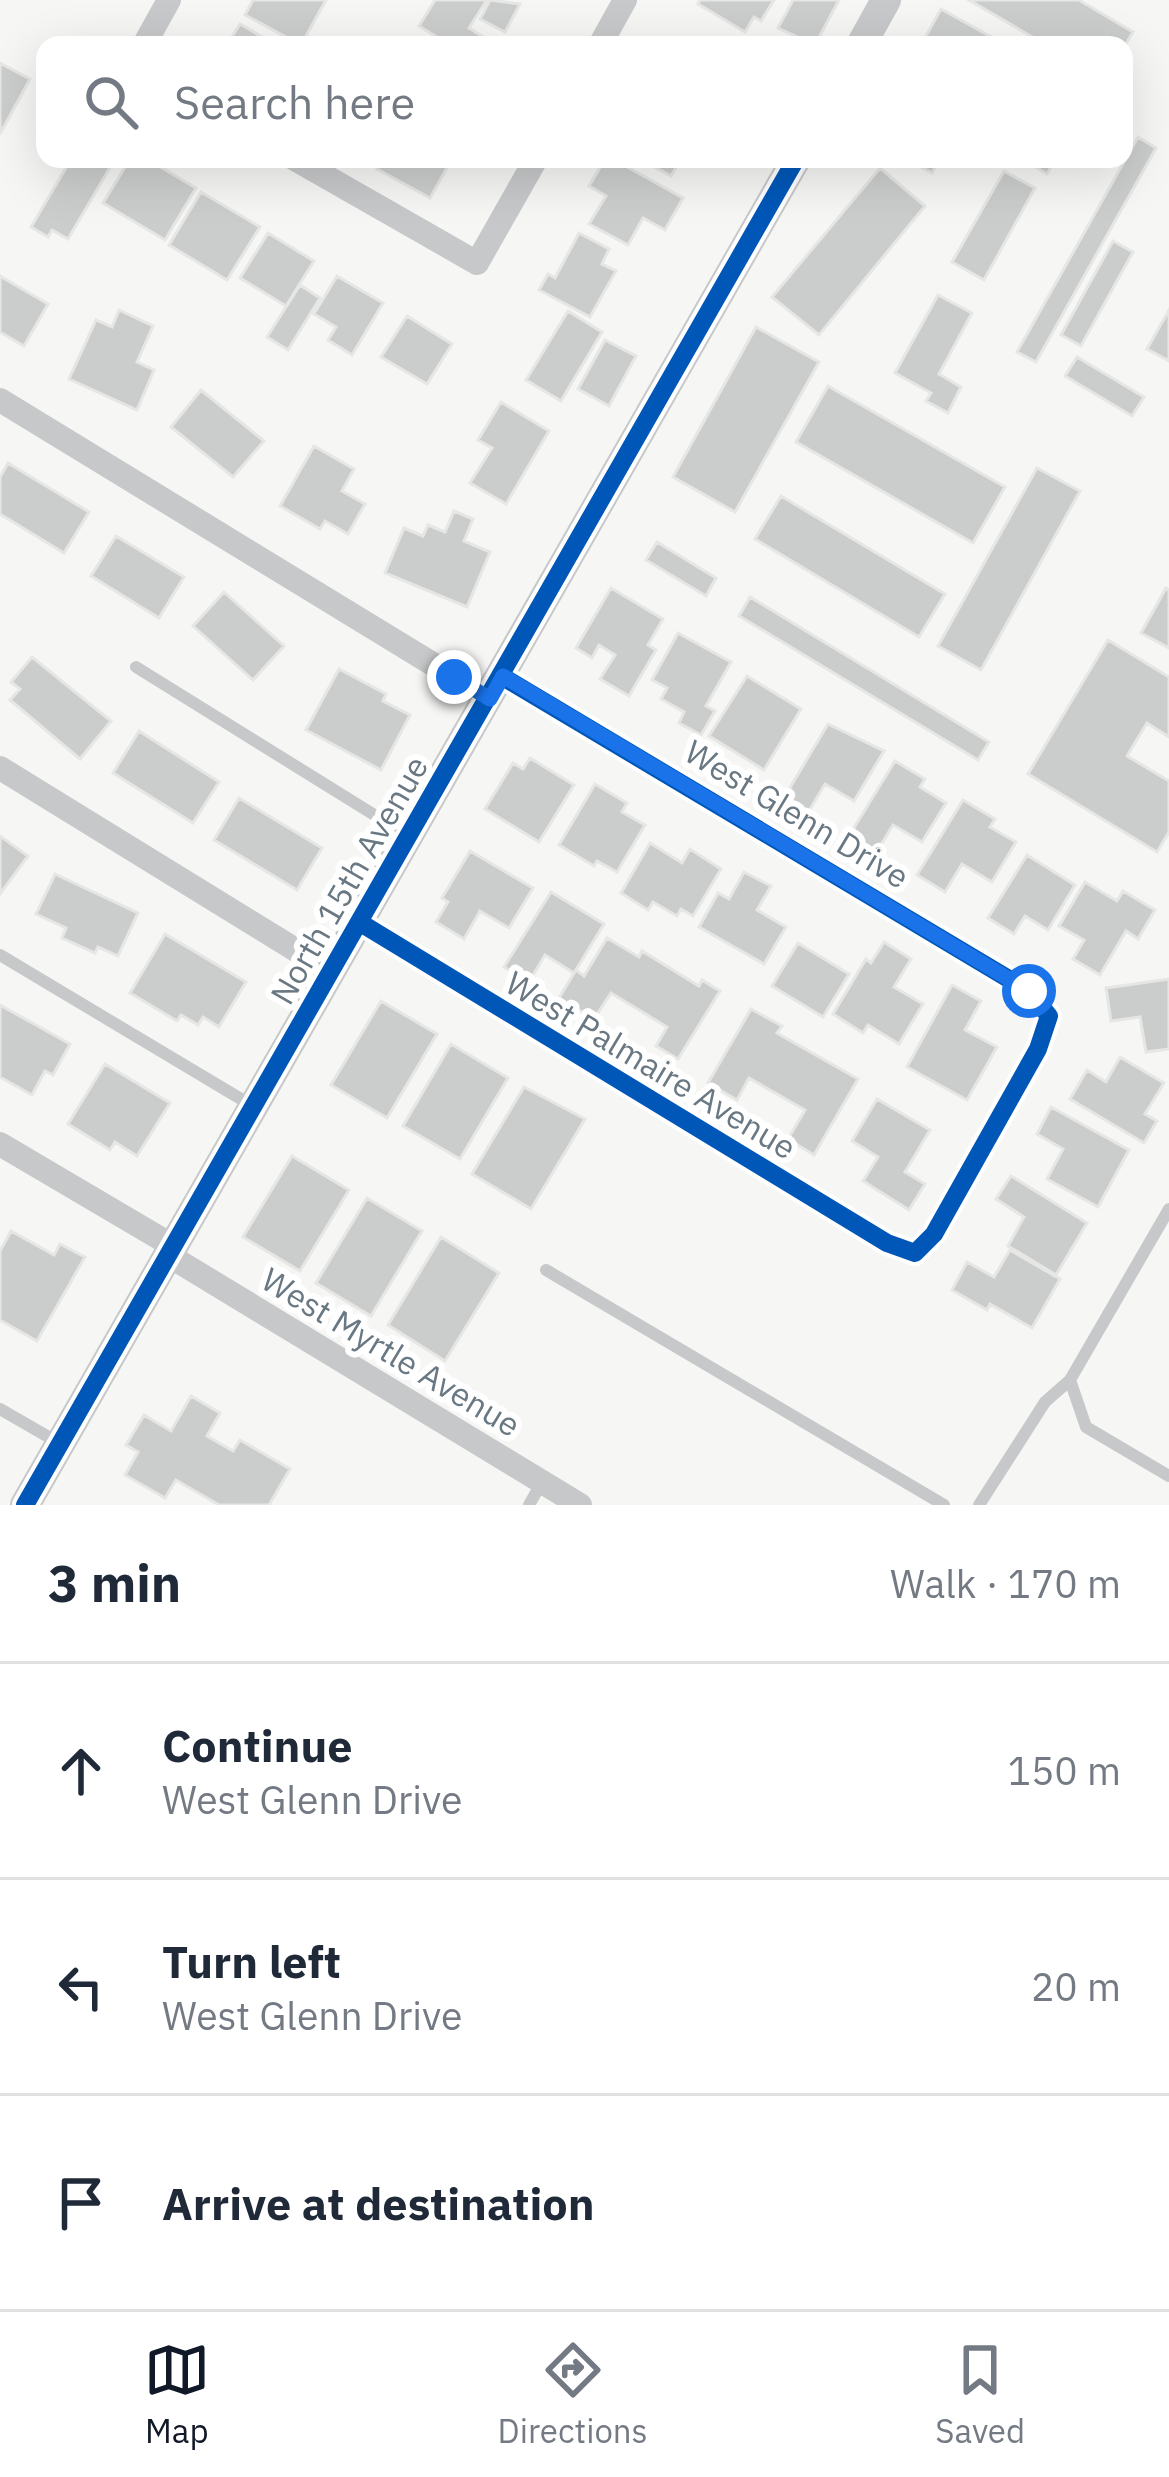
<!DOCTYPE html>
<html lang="en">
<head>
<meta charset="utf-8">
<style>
	body { margin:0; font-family:"IBM Plex Sans",sans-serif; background:#f2f2f3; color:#1f2937 }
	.stop { position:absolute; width:36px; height:36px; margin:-27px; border:9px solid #1a73e8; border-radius:50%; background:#fff }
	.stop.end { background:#1a73e8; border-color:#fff; box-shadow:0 3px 12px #0008 }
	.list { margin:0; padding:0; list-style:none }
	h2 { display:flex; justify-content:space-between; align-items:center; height:156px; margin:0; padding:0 48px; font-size:51px }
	h2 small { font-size:39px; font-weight:400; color:#747a83 }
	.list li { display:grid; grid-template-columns:78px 1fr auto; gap:36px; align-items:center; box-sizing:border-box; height:216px; padding:0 48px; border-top:3px solid #e0e1e3 }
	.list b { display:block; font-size:45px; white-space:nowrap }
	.list p { margin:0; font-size:39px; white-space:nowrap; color:#747a83 }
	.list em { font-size:39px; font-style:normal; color:#747a83 }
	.icon { flex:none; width:66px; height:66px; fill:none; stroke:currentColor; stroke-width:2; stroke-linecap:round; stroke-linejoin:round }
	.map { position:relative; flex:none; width:1169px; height:1505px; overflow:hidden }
	.search { position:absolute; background:#fff; box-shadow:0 12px 48px #0002; left:36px; right:36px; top:36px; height:132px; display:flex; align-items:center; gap:30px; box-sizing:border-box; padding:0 42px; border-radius:24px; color:#747a83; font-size:45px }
	.sheet { height:804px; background:#fff }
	nav { display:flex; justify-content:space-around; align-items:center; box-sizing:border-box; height:168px; border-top:3px solid #e0e1e3; background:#fff; font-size:33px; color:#747a83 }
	nav a { display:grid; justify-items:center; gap:6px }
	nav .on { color:#111827 }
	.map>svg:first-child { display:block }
	.building { fill:#cbcdcd; stroke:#e6e6e4; stroke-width:3 }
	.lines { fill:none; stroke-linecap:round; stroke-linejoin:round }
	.service { stroke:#c7c8c9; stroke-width:12 }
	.minor { stroke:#c7c8c9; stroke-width:24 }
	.tertiary { stroke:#c7c8c9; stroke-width:30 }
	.cycleway-casing { stroke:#fff; stroke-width:26 }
	.cycleway { stroke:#0057b8; stroke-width:18 }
	.route { stroke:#1a73e8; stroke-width:15 }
	.labels { text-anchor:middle; stroke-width:12; stroke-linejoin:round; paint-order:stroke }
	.street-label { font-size:33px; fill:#697882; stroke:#fff }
</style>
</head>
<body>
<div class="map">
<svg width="1169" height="1505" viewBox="0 0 1169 1505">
	<rect width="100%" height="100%" fill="#f6f6f5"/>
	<!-- building -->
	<path class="building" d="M253,0H326L301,45L245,15Z
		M435,0H487L469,28L496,45H450L419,26Z
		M490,0L520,4L505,32L480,19Z
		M700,0H774L761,21L754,17L745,32L698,4Z
		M793,0H839L815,45L778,28Z
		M969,0H1079L1133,32L1124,47L1055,45L1043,38L1041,42Z
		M941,9L1004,44L1003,45H921Z
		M240,24L276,45H227Z
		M0,63L30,79L0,134Z
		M1138,137L1156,148L1036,362L1017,352Z
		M54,159H115L68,239L52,230L48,237L31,227L67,166Z
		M130,159H156L162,162L159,166L196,188L165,240L103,203Z
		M383,159H452L430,198L377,169Z
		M605,159H613L683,198L665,230L643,218L628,245L589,224L606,196L589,186Z
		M640,159H681L671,176Z
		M906,159H940L932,173Z
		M1022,159H1056L1047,174Z
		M880,168L925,206L819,335L772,297Z
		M1004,171L1035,188L984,280L952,262Z
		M201,192L260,227L227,280L169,245Z
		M268,233L314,261L286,306L240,278Z
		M579,233L609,249L602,264L616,271L590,317L539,290L548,274L555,278Z
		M1113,241L1133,252L1081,346L1061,335Z
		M0,276L48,304L24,346L0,332Z
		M337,276L383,303L352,355L328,340L336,327L314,314Z
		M300,285L320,298L288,350L267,337Z
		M938,295L972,313L939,374L961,387L948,413L926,401L931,393L895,373Z
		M119,310L153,326L137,362L154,370L137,410L69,379L96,320L112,327Z
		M1169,310V361L1147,349Z
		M568,311L602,332L561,401L526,380Z
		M407,316L452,344L427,384L381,357Z
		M756,327L819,362L735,512L673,477Z
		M605,340L636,356L609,406L578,389Z
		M1077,357L1144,397L1132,416L1065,376Z
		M828,386L1005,487L973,543L796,442Z
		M201,390L264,441L233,477L171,427Z
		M501,402L549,431L506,504L470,483L492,448L478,440Z
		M314,446L354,469L342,491L365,504L348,534L325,521L320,529L280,506Z
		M8,463L89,512L64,553L0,514V477Z
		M1037,468L1080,491L981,670L938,646Z
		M781,496L945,594L919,637L755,539Z
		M454,511L473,519L464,541L490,552L467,607L385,573L404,528L423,536L428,525L445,532Z
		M116,536L184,577L159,618L91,576Z
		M657,542L716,578L706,596L646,560Z
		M611,588L663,619L648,645L656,650L629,696L600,679L615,655L599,645L592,658L576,648Z
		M1166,588L1169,590V648L1141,633Z
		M224,592L284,646L253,680L193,626Z
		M750,597L989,742L978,760L739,616Z
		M678,633L731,662L706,706L715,711L701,735L679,723L684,712L661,699L667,688L652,680Z
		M1108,640L1169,677V737L1147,723L1127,756L1169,781V832L1157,852L1028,774Z
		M32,657L111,721L80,759L10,700L20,689L11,682Z
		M339,669L386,694L383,701L410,715L381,770L306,730Z
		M747,676L801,709L764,770L709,736Z
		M828,724L884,751L854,801L825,784L809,811L785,796Z
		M139,731L219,782L193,823L113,773Z
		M530,758L574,785L539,842L485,809L513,763L523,769Z
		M895,761L925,779L920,787L946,803L922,842L893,825L876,853L849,836Z
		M595,784L627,803L622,812L645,825L617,872L597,861L594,866L559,845Z
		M239,798L322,848L297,890L214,840Z
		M963,800L995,819L990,827L1016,842L992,882L962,864L945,892L917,875Z
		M0,836L28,856L0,894Z
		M650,843L682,863L690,849L721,869L693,916L681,909L677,916L653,902L648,910L621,893Z
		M470,851L533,888L509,928L480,911L464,939L436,922L448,902L442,898Z
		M1027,855L1075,885L1048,930L1025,916L1014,934L988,918Z
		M744,872L771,886L757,910L786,927L764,964L699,927L718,893L729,899Z
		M55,874L138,913L118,956L98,947L95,953L62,938L66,928L36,914Z
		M1085,882L1117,901L1123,891L1155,910L1138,939L1126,931L1100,975L1073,959L1084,940L1059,926Z
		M551,892L604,924L574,973L545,955L529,982L504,967Z
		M165,934L246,982L219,1027L203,1017L198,1025L181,1015L177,1021L130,993Z
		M607,938L639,957L642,951L699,986L702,980L720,991L678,1059L656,1046L667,1027L611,993L594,1019L559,998L576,970L584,976Z
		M884,942L911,959L894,987L923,1004L899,1044L868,1025L863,1033L833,1014L866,959L871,963Z
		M798,943L849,974L823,1017L772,986Z
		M1169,979V1049L1146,1052L1140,1017L1111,1021L1106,988Z
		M952,985L981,1001L965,1030L997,1047L967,1100L907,1067Z
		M381,1001L437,1034L387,1118L331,1085Z
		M0,1005L70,1044L53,1075L45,1071L32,1095L0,1077Z
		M751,1009L782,1026L777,1033L858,1079L814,1155L788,1139L805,1110L749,1078L737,1100L708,1083Z
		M451,1044L508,1078L460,1159L403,1126Z
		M1120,1057L1164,1083L1145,1114L1157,1121L1144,1143L1070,1099L1087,1070L1106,1082Z
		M105,1064L170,1103L137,1156L115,1142L110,1150L68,1124Z
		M524,1087L585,1119L531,1209L472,1174Z
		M877,1099L930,1130L905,1172L925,1184L909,1210L863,1181L878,1157L852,1141Z
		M1051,1107L1129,1150L1098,1207L1047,1179L1063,1149L1037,1134Z
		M292,1156L349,1190L300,1271L243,1237Z
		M1011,1176L1087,1223L1056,1275L1008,1246L1024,1217L996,1199Z
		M367,1198L422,1231L371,1316L316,1283Z
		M11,1231L54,1255L60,1244L85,1257L37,1341L0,1320V1251Z
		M441,1237L499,1273L445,1361L388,1325Z
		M1010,1250L1060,1279L1032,1328L990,1304L987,1310L952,1290L967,1262L994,1277Z
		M191,1396L220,1413L207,1436L233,1451L240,1440L290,1469L269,1505H219L176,1480L165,1498L125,1475L138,1452L126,1445L144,1415L171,1431Z"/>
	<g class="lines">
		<!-- service -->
		<path class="service" d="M136,667L405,834
			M0,955L251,1105
			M546,1270L944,1505
			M1070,1380L1086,1427L1169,1476
			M0,1409L59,1443
			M529,1505L542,1482
			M979,1505L1045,1402L1070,1380L1169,1209"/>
		<!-- minor -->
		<path class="minor" d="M144,45L169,0
			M600,45L625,0
			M295,159L477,263L536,159
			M0,400L490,699
			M0,768L330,971
			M359,922L887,1243L915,1253L934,1234L1038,1049L1049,1016L1029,991L503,677
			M0,1144L173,1246
			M168,1255L580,1505"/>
		<!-- tertiary -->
		<path class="tertiary" d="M861,45L886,0
			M25,1505L796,159"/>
		<!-- cycleway casing -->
		<g class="cycleway-casing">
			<path id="cycleway" d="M359,922L887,1243L915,1253L934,1234L1038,1049L1049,1016L1029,991L503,677
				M25,1505L796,159"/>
		</g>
		<!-- cycleway -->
		<use href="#cycleway" class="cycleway"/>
	</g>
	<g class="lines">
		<!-- route -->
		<path class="route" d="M454,677L490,699L503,676L1029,991"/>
	</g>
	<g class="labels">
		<!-- street labels -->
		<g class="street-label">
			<text transform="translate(797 814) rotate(31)" y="12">West Glenn Drive</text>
			<text transform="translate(349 880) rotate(-60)" y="12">North 15th Avenue</text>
			<text transform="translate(651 1065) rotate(31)" y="12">West Palmaire Avenue</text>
			<text transform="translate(391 1352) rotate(31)" y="12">West Myrtle Avenue</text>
		</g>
	</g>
</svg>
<div class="stop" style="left:1029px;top:991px"></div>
<div class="stop end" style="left:454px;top:677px"></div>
<div class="search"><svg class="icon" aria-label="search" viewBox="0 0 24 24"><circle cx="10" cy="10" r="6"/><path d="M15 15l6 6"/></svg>Search here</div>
</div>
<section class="sheet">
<h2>3 min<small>Walk · 170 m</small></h2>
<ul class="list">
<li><svg class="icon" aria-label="ahead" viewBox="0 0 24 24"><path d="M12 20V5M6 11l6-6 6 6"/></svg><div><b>Continue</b><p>West Glenn Drive</p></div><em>150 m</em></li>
<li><svg class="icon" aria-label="left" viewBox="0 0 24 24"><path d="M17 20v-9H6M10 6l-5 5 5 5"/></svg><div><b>Turn left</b><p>West Glenn Drive</p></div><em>20 m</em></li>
<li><svg class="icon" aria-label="arrive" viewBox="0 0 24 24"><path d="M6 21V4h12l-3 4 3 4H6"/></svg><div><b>Arrive at destination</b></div></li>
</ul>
</section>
<nav>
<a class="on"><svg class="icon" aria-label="map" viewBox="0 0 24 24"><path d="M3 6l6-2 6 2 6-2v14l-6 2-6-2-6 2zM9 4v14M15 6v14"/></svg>Map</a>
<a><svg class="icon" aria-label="directions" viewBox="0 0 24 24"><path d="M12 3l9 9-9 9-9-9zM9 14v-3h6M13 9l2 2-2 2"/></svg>Directions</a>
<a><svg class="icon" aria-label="saved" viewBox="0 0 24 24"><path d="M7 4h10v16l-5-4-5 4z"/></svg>Saved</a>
</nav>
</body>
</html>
